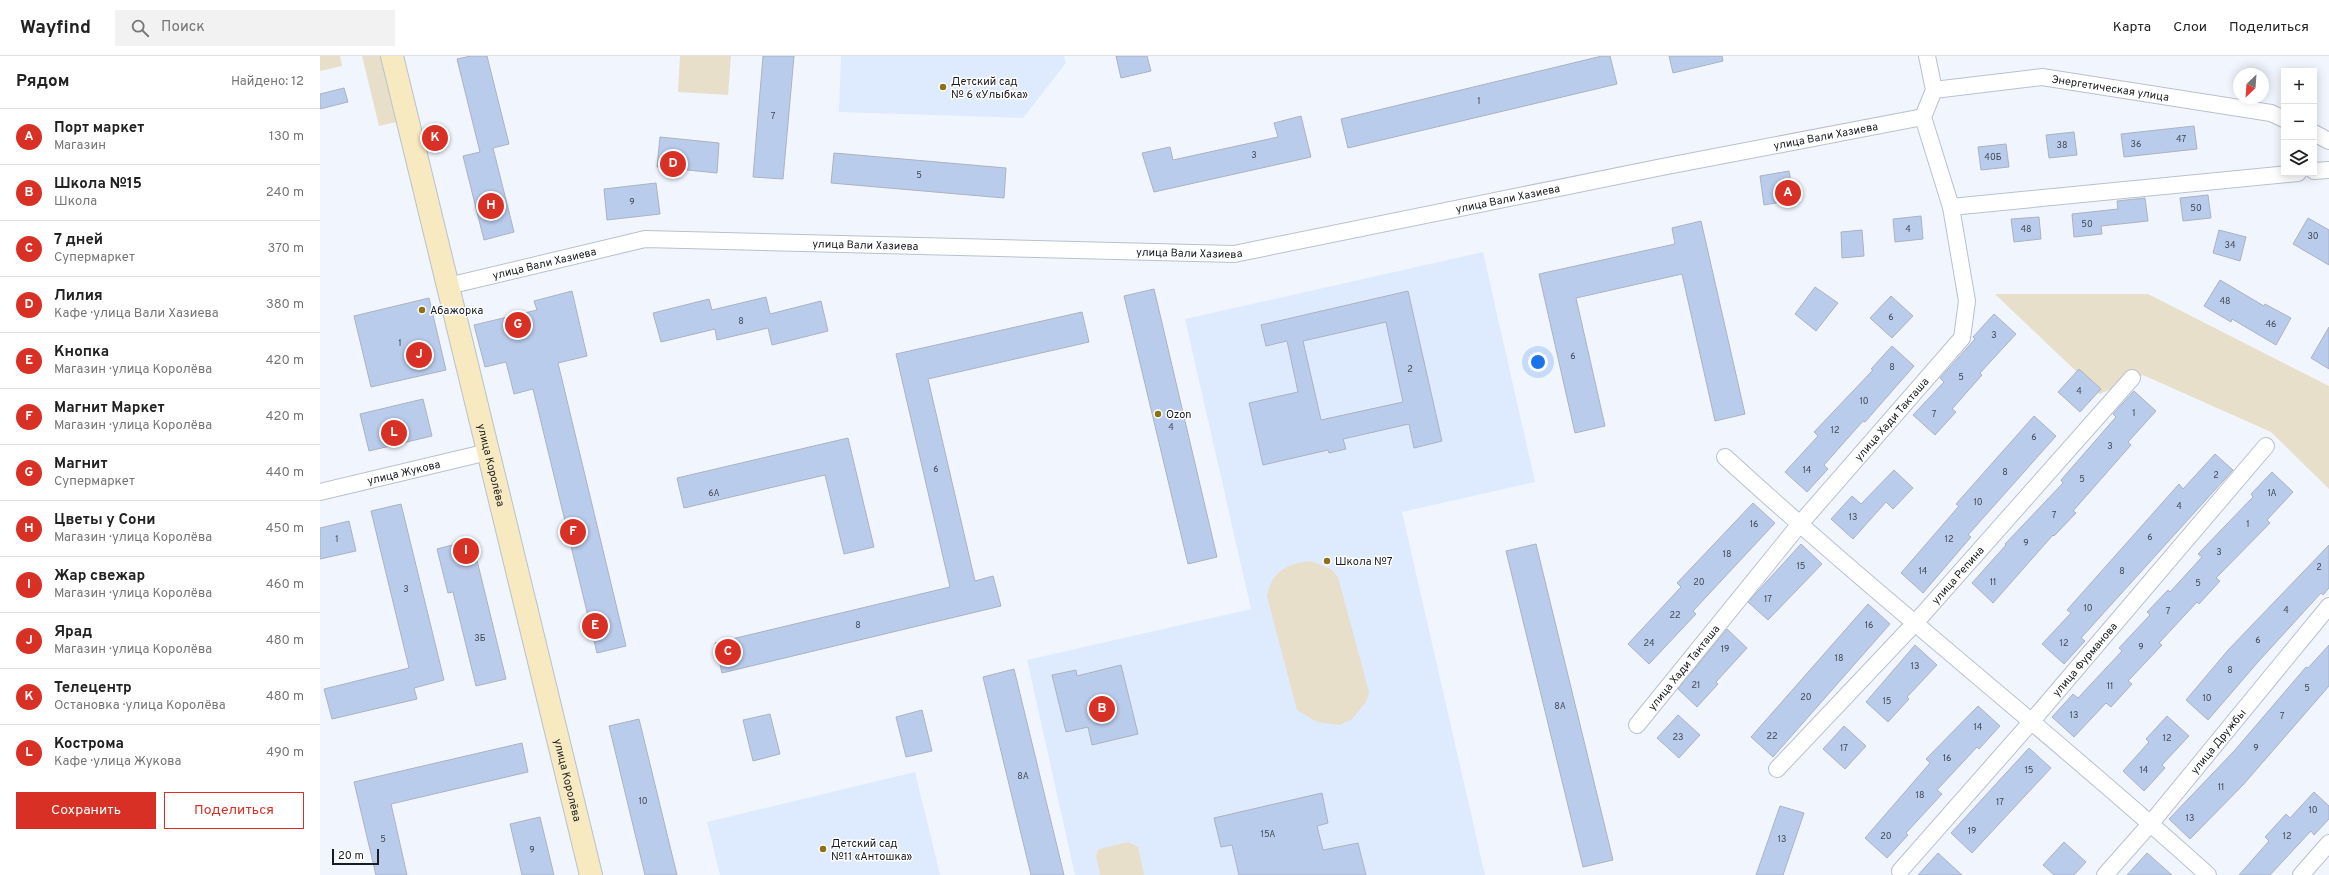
<!DOCTYPE html>
<html lang="ru">
<head>
<meta charset="utf-8">
<style>
	body { margin:0; font-family:Overpass,sans-serif; background:#f2f2f2; color:#222 }
	.controls { position:absolute; right:12px; top:12px; display:grid; overflow:hidden; border-radius:0px; box-shadow:0 2px 10px #0003 }
	.controls button { width:36px; height:36px; display:grid; place-items:center; padding:0; border:0; border-bottom:1px solid #e0e0e0; background:#fff; color:#222; font:20px sans-serif }
	.compass { position:absolute; left:1913px; top:12px; width:36px; height:36px; border-radius:50%; background:#fff; box-shadow:0 2px 10px #0003; rotate:205deg }
	.scale { position:absolute; left:12px; bottom:10px; width:47px; box-sizing:border-box; padding-left:4px; border:2px solid #191c20; border-top:0; font-size:11px; line-height:14px; white-space:nowrap; color:#191c20; -webkit-text-stroke:3px #fff; paint-order:stroke }
	.you { position:absolute; left:1218px; top:306px; width:14px; height:14px; margin:-10px; border:3px solid #fff; border-radius:50%; background:#1a73e8; box-shadow:0 0 0 6px #1a73e833 }
	.badge { display:grid; place-items:center; width:26px; height:26px; border-radius:50%; background:#d93025; color:#fff; font-size:13px; font-weight:700 }
	.pin { position:absolute; translate:-50% -50%; border:2px solid #fff; box-shadow:0 1px 4px #0006 }
	.list { margin:0; padding:0; list-style:none }
	h2 { display:flex; justify-content:space-between; align-items:center; height:52px; margin:0; padding:0 16px; font-size:17px }
	h2 small { font-size:13px; font-weight:400; color:#767676 }
	.list li { display:grid; grid-template-columns:26px 1fr auto; gap:12px; align-items:center; box-sizing:border-box; height:56px; padding:0 16px; border-top:1px solid #e0e0e0 }
	.list b { display:block; font-size:15px; white-space:nowrap }
	.list p { margin:0; font-size:13px; white-space:nowrap; color:#767676 }
	.list em { font-size:13px; font-style:normal; color:#767676 }
	.actions { display:flex; gap:8px; padding:12px 16px }
	.actions a { flex:1; padding:9px 0; border:1px solid #d93025; border-radius:0px; text-align:center; font-size:14px; color:#d93025 }
	.actions .main { background:#d93025; color:#fff }
	.icon { flex:none; width:22px; height:22px; fill:none; stroke:currentColor; stroke-width:2; stroke-linecap:round; stroke-linejoin:round }
	.map { position:relative; flex:none; width:2009px; height:819px; overflow:hidden }
	header { display:flex; align-items:center; gap:24px; box-sizing:border-box; height:56px; padding:0 20px; background:#fff; border-bottom:1px solid #e0e0e0 }
	header strong { font-size:19px }
	nav { display:flex; gap:22px; margin-inline-start:auto; font-size:14px }
	.search { width:280px; height:36px; background:#f2f2f2; display:flex; align-items:center; gap:10px; box-sizing:border-box; padding:0 14px; border-radius:0px; color:#767676; font-size:15px }
	main { display:flex }
	aside { flex:1; background:#fff }
	.map>svg:first-child { display:block }
	.built { fill:#deeafe }
	.green { fill:#e7dfca }
	.building { fill:#baccec; stroke:#abb2c0; fill-rule:evenodd }
	.lines { fill:none; stroke-linecap:round; stroke-linejoin:round }
	.street-casing { stroke:#b9c0ce; stroke-width:18 }
	.secondary-casing { stroke:#b9c0ce; stroke-width:24 }
	.street { stroke:#fff; stroke-width:16 }
	.secondary { stroke:#f7eac1; stroke-width:22 }
	.poi-dot { fill:#8d7215; stroke:#fff; stroke-width:1.5 }
	.labels { text-anchor:middle; stroke-width:3; stroke-linejoin:round; paint-order:stroke }
	.number-label { font-size:9px; fill:#414853 }
	.poi-label { font-size:11px; fill:#191c20; stroke:#fff; text-anchor:start }
	.street-label { font-size:11px; fill:#191c20; stroke:#fff }
</style>
</head>
<body>
<header>
<strong>Wayfind</strong>
<div class="search"><svg class="icon" aria-label="search" viewBox="0 0 24 24"><circle cx="10" cy="10" r="6"/><path d="M15 15l6 6"/></svg>Поиск</div>
<nav><a>Карта</a><a>Слои</a><a>Поделиться</a></nav>
</header>
<main>
<aside>
<h2>Рядом<small>Найдено: 12</small></h2>
<ul class="list">
<li><span class="badge">A</span><div><b>Порт маркет</b><p>Магазин</p></div><em>130 m</em></li>
<li><span class="badge">B</span><div><b>Школа №15</b><p>Школа</p></div><em>240 m</em></li>
<li><span class="badge">C</span><div><b>7 дней</b><p>Супермаркет</p></div><em>370 m</em></li>
<li><span class="badge">D</span><div><b>Лилия</b><p>Кафе · улица Вали Хазиева</p></div><em>380 m</em></li>
<li><span class="badge">E</span><div><b>Кнопка</b><p>Магазин · улица Королёва</p></div><em>420 m</em></li>
<li><span class="badge">F</span><div><b>Магнит Маркет</b><p>Магазин · улица Королёва</p></div><em>420 m</em></li>
<li><span class="badge">G</span><div><b>Магнит</b><p>Супермаркет</p></div><em>440 m</em></li>
<li><span class="badge">H</span><div><b>Цветы у Сони</b><p>Магазин · улица Королёва</p></div><em>450 m</em></li>
<li><span class="badge">I</span><div><b>Жар свежар</b><p>Магазин · улица Королёва</p></div><em>460 m</em></li>
<li><span class="badge">J</span><div><b>Ярад</b><p>Магазин · улица Королёва</p></div><em>480 m</em></li>
<li><span class="badge">K</span><div><b>Телецентр</b><p>Остановка · улица Королёва</p></div><em>480 m</em></li>
<li><span class="badge">L</span><div><b>Кострома</b><p>Кафе · улица Жукова</p></div><em>490 m</em></li>
</ul>
<div class="actions"><a class="main">Сохранить</a><a>Поделиться</a></div>
</aside>
<div class="map">
<svg width="2009" height="819" viewBox="0 0 2009 819">
	<rect width="100%" height="100%" fill="#f1f6fe"/>
	<!-- built -->
	<path class="built" d="M521,0H744L746,7L703,62L519,56Z
		M1163,196L1215,426L1082,456L1165,819H755L707,604L931,553L865,263Z
		M595,716L620,819H400L387,766Z"/>
	<!-- green -->
	<path class="green" d="M0,0H20L22,10L0,15Z
		M42,0H60L76,66L59,70Z
		M360,0H411L408,39L358,36Z
		M1675,238H1828L2009,330V433L1951,376L1823,319L1780,338Z
		M990,505L1011,513L1018,521L1049,636L1046,646L1032,663L1020,669L997,666L977,654L947,540C952,515 967,508 990,505Z
		M808,786L818,791L824,819H780L776,799L779,793Z"/>
	<!-- building -->
	<path class="building" d="M151,0H167L189,88L173,92L194,176L164,184L143,100L160,96L137,3Z
		M443,0H474L463,123L433,121Z
		M796,0H827L831,15L801,22Z
		M1282,0H1290L1297,28L1028,92L1021,63Z
		M1349,0H1402L1403,5L1353,17Z
		M24,32L28,46L0,53V38Z
		M981,60L991,101L834,136L822,97L850,91L853,104L958,81L954,67Z
		M1874,70L1877,93L1804,101L1801,78Z
		M1754,76L1757,99L1729,102L1726,79Z
		M340,81L399,87L397,117L337,111Z
		M1686,88L1689,111L1661,114L1658,91Z
		M514,97L686,112L684,142L511,127Z
		M1469,115L1474,144L1444,149L1440,120Z
		M336,127L340,158L287,164L284,133Z
		M1888,139L1891,162L1863,165L1860,142Z
		M1825,142L1828,165L1781,170L1782,178L1754,181L1752,158L1798,153L1797,145Z
		M1601,160L1603,183L1575,186L1573,163Z
		M1719,161L1721,183L1694,186L1691,163Z
		M1988,162L2009,174V209L1973,188Z
		M1381,165L1425,358L1395,365L1362,218L1256,242L1285,370L1255,377L1219,218L1355,188L1352,172Z
		M1542,174L1544,200L1522,202L1521,176Z
		M1899,174L1926,181L1920,205L1893,197Z
		M1900,224L1944,250L1945,248L1971,262L1956,289L1912,263L1911,266L1884,250Z
		M1495,231L1518,247L1496,275L1475,258Z
		M834,233L897,501L868,508L804,240Z
		M252,235L267,300L238,307L306,590L277,597L213,333L194,338L186,306L165,311L154,269L217,254L214,245Z
		M1088,235L1122,385L1094,392L1089,368L1023,383L1026,393L1009,397L1008,394L943,409L929,347L978,336L967,285L946,290L941,269ZM1066,266L1083,346L1001,364L983,285Z
		M1571,240L1593,260L1572,282L1550,262Z
		M446,241L450,258L501,245L508,275L452,289L448,272L397,284L395,273L341,286L333,257L389,243L392,254Z
		M109,242L126,314L51,331L34,260Z
		M762,256L769,286L608,323L655,525L673,520L681,550L402,617L395,587L630,531L576,298Z
		M1674,258L1696,278L1660,317L1662,319L1632,353L1636,356L1615,379L1593,359L1624,326L1620,322L1655,283L1653,281Z
		M2009,271V313L1991,302Z
		M1572,290L1594,310L1545,366L1543,365L1504,409L1508,413L1487,436L1465,416L1498,380L1494,376L1553,314L1551,313Z
		M1759,313L1781,333L1760,356L1738,336Z
		M1814,335L1836,355L1808,386L1811,389L1753,455L1756,457L1734,480L1733,479L1673,547L1652,527L1686,489L1685,488L1743,427L1741,424L1796,361L1793,358Z
		M103,343L112,380L49,395L40,358Z
		M1714,360L1736,380L1648,479L1651,481L1603,537L1581,517L1639,450L1636,448Z
		M528,382L554,491L524,498L505,419L364,452L357,422Z
		M1895,398L1913,414L1761,582L1765,585L1744,608L1722,588L1751,557L1747,554L1859,428L1863,433Z
		M1574,414L1593,432L1573,453L1566,446L1533,483L1511,463L1532,440L1541,448Z
		M1952,416L1973,436L1947,464L1950,467L1896,522L1900,525L1879,548L1877,546L1839,587L1842,589L1808,625L1812,628L1791,651L1786,647L1754,681L1732,661L1753,638L1758,642L1802,595L1799,592L1830,559L1827,556L1848,534L1850,536L1882,501L1878,498L1933,441L1931,438Z
		M1433,447L1455,467L1373,555L1376,558L1329,608L1308,588L1361,531L1357,527Z
		M81,448L124,624L94,632L97,643L12,663L4,633L89,612L51,455Z
		M29,465L36,495L0,503V472Z
		M152,484L186,623L156,630L133,536L128,537L117,493Z
		M1216,488L1293,804L1263,811L1186,495Z
		M1481,488L1502,508L1448,564L1428,546Z
		M2009,489V532L2003,539L2001,537L1938,606L1888,664L1866,644L1909,593Z
		M1548,548L1570,568L1453,701L1431,681Z
		M1407,573L1427,592L1396,626L1398,628L1377,651L1358,633Z
		M1595,589L1617,609L1587,641L1589,643L1568,666L1546,646Z
		M2009,589V630L1923,729L1870,783L1849,763L1915,694L1986,611L1988,612Z
		M801,609L818,678L772,689L768,671L746,676L732,619L756,614L757,620Z
		M694,613L744,819H711L663,621Z
		M1658,650L1680,670L1659,693L1657,691L1617,734L1622,738L1586,777L1588,779L1567,802L1545,782L1610,707L1606,703Z
		M602,654L612,695L586,701L576,661Z
		M450,658L460,698L433,705L423,664Z
		M1358,659L1380,679L1359,702L1337,682Z
		M1847,660L1869,680L1842,709L1845,712L1824,735L1803,715L1829,686L1826,683Z
		M319,663L357,819H325L289,670Z
		M1524,670L1546,690L1525,713L1503,693Z
		M202,687L208,716L71,748L87,819H56L34,726Z
		M1709,692L1731,712L1652,797L1631,777Z
		M1994,736L2009,750V763L1994,779L1991,775L1950,819H1919L1949,785L1945,781L1966,758L1970,762Z
		M1002,737L1008,767L997,770L1003,794L1038,787L1046,819H919L912,789L901,791L894,762Z
		M1460,750L1484,757L1463,819H1436Z
		M220,761L234,819H202L190,768Z
		M1744,786L1766,806L1754,819H1734L1723,809Z
		M1618,797L1642,819H1598Z
		M1827,797L1852,819H1807Z"/>
	<g class="lines">
		<!-- street casing -->
		<g class="street-casing">
			<g id="street">
				<path id="s1" d="M1614,34L1722,21L1951,57L1964,63"/>
				<path d="M1994,77L2009,85"/>
				<path d="M1994,115L2009,114"/>
				<path d="M1631,151L1978,117"/>
				<path id="s2" d="M128,230L325,183L914,198L1342,111L1603,61"/>
				<path d="M1405,401C1562,545 1730,676 1888,819"/>
				<path id="s3" d="M0,436L168,396"/>
				<path id="s4" d="M1317,669L1479,469L1642,282L1647,245L1631,151L1603,61L1614,34L1607,0"/>
				<path id="s5" d="M1457,713L1596,566L1812,322"/>
				<path id="s6" d="M1580,815L1712,665L1946,390"/>
				<path id="s7" d="M1785,819L1831,767L2009,550"/>
				<path d="M1981,819L2009,787"/>
			</g>
		</g>
		<!-- secondary casing -->
		<g class="secondary-casing">
			<g id="secondary">
				<path id="s8" d="M72,0L271,819"/>
			</g>
		</g>
		<!-- street -->
		<use href="#street" class="street"/>
		<!-- secondary -->
		<use href="#secondary" class="secondary"/>
	</g>
	<!-- markers -->
	<g class="poi-dot">
		<circle cx="623" cy="31" r="4"/>
		<circle cx="102" cy="254" r="4"/>
		<circle cx="838" cy="358" r="4"/>
		<circle cx="1007" cy="505" r="4"/>
		<circle cx="503" cy="793" r="4"/>
	</g>
	<g class="labels">
		<!-- number labels -->
		<g class="number-label">
			<text x="1159" y="48">1</text>
			<text x="453" y="63">7</text>
			<text x="1861" y="86">47</text>
			<text x="1816" y="91">36</text>
			<text x="1742" y="92">38</text>
			<text x="934" y="102">3</text>
			<text x="1673" y="104">40Б</text>
			<text x="599" y="122">5</text>
			<text x="312" y="149">9</text>
			<text x="1876" y="155">50</text>
			<text x="1767" y="171">50</text>
			<text x="1588" y="176">4</text>
			<text x="1706" y="176">48</text>
			<text x="1993" y="183">30</text>
			<text x="1910" y="192">34</text>
			<text x="1905" y="248">48</text>
			<text x="1571" y="264">6</text>
			<text x="421" y="268">8</text>
			<text x="1951" y="271">46</text>
			<text x="1674" y="282">3</text>
			<text x="80" y="290">1</text>
			<text x="1253" y="303">6</text>
			<text x="1572" y="314">8</text>
			<text x="1090" y="316">2</text>
			<text x="1641" y="324">5</text>
			<text x="1759" y="338">4</text>
			<text x="1544" y="348">10</text>
			<text x="1814" y="360">1</text>
			<text x="1614" y="361">7</text>
			<text x="851" y="374">4</text>
			<text x="1515" y="377">12</text>
			<text x="1714" y="384">6</text>
			<text x="1790" y="393">3</text>
			<text x="616" y="416">6</text>
			<text x="1487" y="417">14</text>
			<text x="1685" y="419">8</text>
			<text x="1896" y="422">2</text>
			<text x="1762" y="426">5</text>
			<text x="394" y="440">6А</text>
			<text x="1952" y="440">1А</text>
			<text x="1658" y="449">10</text>
			<text x="1859" y="453">4</text>
			<text x="1734" y="462">7</text>
			<text x="1533" y="464">13</text>
			<text x="1434" y="471">16</text>
			<text x="1928" y="471">1</text>
			<text x="1830" y="484">6</text>
			<text x="17" y="486">1</text>
			<text x="1629" y="486">12</text>
			<text x="1706" y="490">9</text>
			<text x="1899" y="499">3</text>
			<text x="1407" y="501">18</text>
			<text x="1481" y="513">15</text>
			<text x="1999" y="514">2</text>
			<text x="1603" y="518">14</text>
			<text x="1802" y="518">8</text>
			<text x="1379" y="529">20</text>
			<text x="1673" y="529">11</text>
			<text x="1878" y="530">5</text>
			<text x="86" y="536">3</text>
			<text x="1448" y="546">17</text>
			<text x="1768" y="555">10</text>
			<text x="1966" y="557">4</text>
			<text x="1848" y="558">7</text>
			<text x="1355" y="562">22</text>
			<text x="538" y="572">8</text>
			<text x="1549" y="572">16</text>
			<text x="160" y="585">3Б</text>
			<text x="1938" y="587">6</text>
			<text x="1329" y="590">24</text>
			<text x="1744" y="590">12</text>
			<text x="1821" y="594">9</text>
			<text x="1405" y="596">19</text>
			<text x="1519" y="605">18</text>
			<text x="1595" y="613">13</text>
			<text x="1910" y="617">8</text>
			<text x="1376" y="632">21</text>
			<text x="1790" y="633">11</text>
			<text x="1987" y="635">5</text>
			<text x="1486" y="644">20</text>
			<text x="1887" y="645">10</text>
			<text x="1567" y="648">15</text>
			<text x="1240" y="653">8А</text>
			<text x="1754" y="662">13</text>
			<text x="1962" y="663">7</text>
			<text x="1658" y="674">14</text>
			<text x="1452" y="683">22</text>
			<text x="1358" y="684">23</text>
			<text x="1847" y="685">12</text>
			<text x="1524" y="695">17</text>
			<text x="1936" y="695">9</text>
			<text x="1627" y="705">16</text>
			<text x="1709" y="717">15</text>
			<text x="1824" y="717">14</text>
			<text x="703" y="723">8А</text>
			<text x="1901" y="734">11</text>
			<text x="1600" y="742">18</text>
			<text x="323" y="748">10</text>
			<text x="1680" y="749">17</text>
			<text x="1993" y="757">10</text>
			<text x="1870" y="765">13</text>
			<text x="1652" y="778">19</text>
			<text x="948" y="781">15А</text>
			<text x="1566" y="783">20</text>
			<text x="1967" y="783">12</text>
			<text x="63" y="786">5</text>
			<text x="1462" y="786">13</text>
			<text x="212" y="797">9</text>
		</g>
		<!-- poi labels -->
		<g class="poi-label">
			<text x="631" y="29">Детский сад<tspan x="631" dy="13">№ 6 «Улыбка»</tspan></text>
			<text x="110" y="258">Абажорка</text>
			<text x="846" y="362">Ozon</text>
			<text x="1015" y="509">Школа №7</text>
			<text x="511" y="791">Детский сад<tspan x="511" dy="13">№11 «Антошка»</tspan></text>
		</g>
		<!-- street labels -->
		<g class="street-label">
			<text dy="4" stroke="none"><textPath href="#s1" startOffset="178">Энергетическая улица</textPath></text>
			<text dy="4" stroke="none"><textPath href="#s2" startOffset="1395">улица Вали Хазиева</textPath></text>
			<text dy="4" stroke="none"><textPath href="#s2" startOffset="1071">улица Вали Хазиева</textPath></text>
			<text dy="4" stroke="none"><textPath href="#s2" startOffset="423">улица Вали Хазиева</textPath></text>
			<text dy="4" stroke="none"><textPath href="#s2" startOffset="747">улица Вали Хазиева</textPath></text>
			<text dy="4" stroke="none"><textPath href="#s2" startOffset="99">улица Вали Хазиева</textPath></text>
			<text dy="4" stroke="none"><textPath href="#s4" startOffset="398">улица Хади Такташа</textPath></text>
			<text dy="4" stroke="none"><textPath href="#s8" startOffset="421">улица Королёва</textPath></text>
			<text dy="4" stroke="none"><textPath href="#s3" startOffset="86">улица Жукова</textPath></text>
			<text dy="4" stroke="none"><textPath href="#s5" startOffset="265">улица Репина</textPath></text>
			<text dy="4" stroke="none"><textPath href="#s6" startOffset="281">улица Фурманова</textPath></text>
			<text dy="4" stroke="none"><textPath href="#s4" startOffset="74">улица Хади Такташа</textPath></text>
			<text dy="4" stroke="none"><textPath href="#s7" startOffset="175">улица Дружбы</textPath></text>
			<text dy="4" stroke="none"><textPath href="#s8" startOffset="745">улица Королёва</textPath></text>
		</g>
	</g>
</svg>
<div class="controls">
<button>+</button>
<button>−</button>
<button><svg class="icon" aria-label="layers" viewBox="0 0 24 24"><path d="M12 4l9 5-9 5-9-5zM3 14l9 5 9-5"/></svg></button>
</div>
<svg class="compass" viewBox="-18 -18 36 36"><path d="M0-13l5 13h-10z" fill="#e53935"/><path d="M0 13l5-13h-10z" fill="#767676"/></svg>
<div class="scale">20 m</div>
<div class="you"></div>
<div class="pin badge" style="left:1468px;top:137px">A</div>
<div class="pin badge" style="left:782px;top:653px">B</div>
<div class="pin badge" style="left:408px;top:596px">C</div>
<div class="pin badge" style="left:353px;top:108px">D</div>
<div class="pin badge" style="left:275px;top:570px">E</div>
<div class="pin badge" style="left:253px;top:476px">F</div>
<div class="pin badge" style="left:198px;top:269px">G</div>
<div class="pin badge" style="left:171px;top:150px">H</div>
<div class="pin badge" style="left:146px;top:495px">I</div>
<div class="pin badge" style="left:99px;top:299px">J</div>
<div class="pin badge" style="left:115px;top:82px">K</div>
<div class="pin badge" style="left:74px;top:377px">L</div>
</div>
</main>
</body>
</html>
